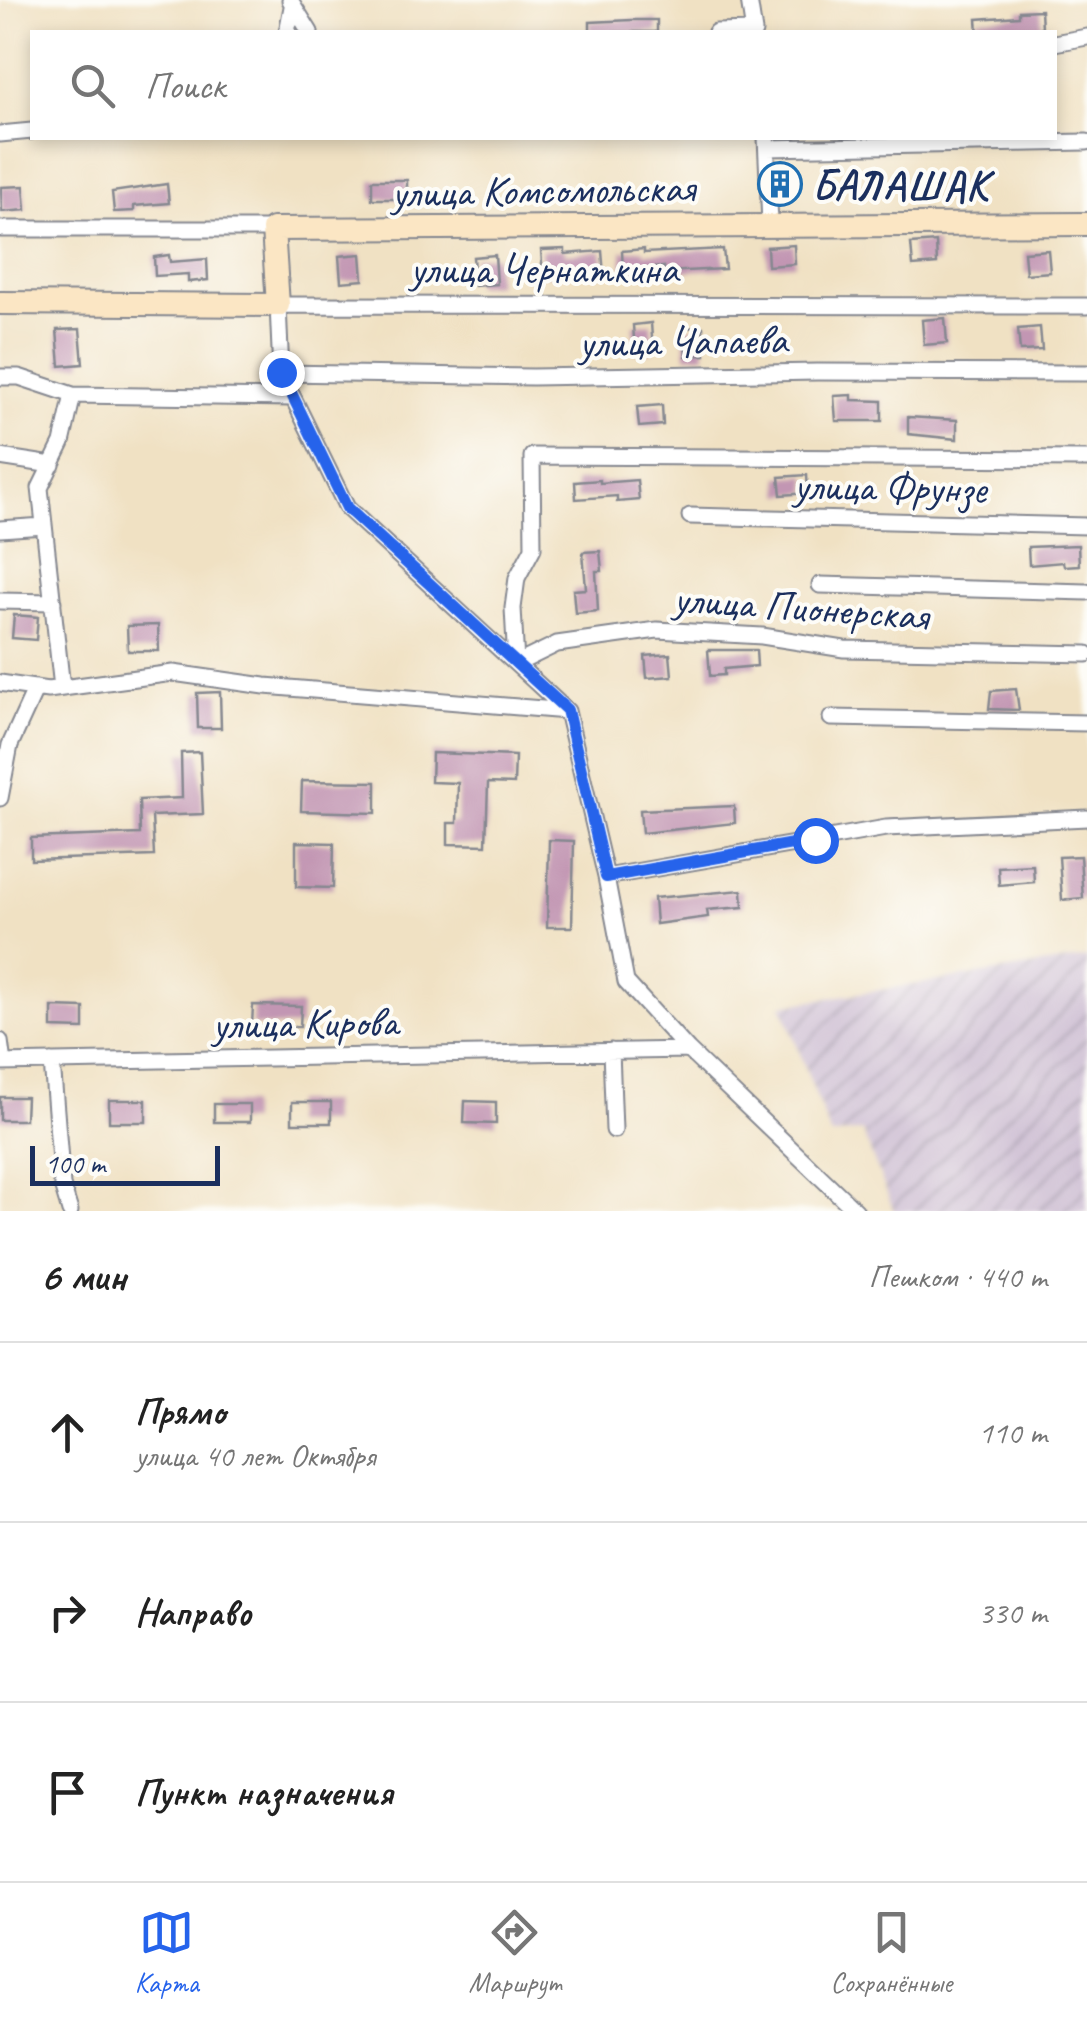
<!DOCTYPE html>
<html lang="ru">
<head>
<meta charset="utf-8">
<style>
	body { margin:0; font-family:Caveat,sans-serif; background:#f6f6f6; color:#222 }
	.scale { position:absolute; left:30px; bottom:25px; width:190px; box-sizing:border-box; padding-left:10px; border:5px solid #1b2f5e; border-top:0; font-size:28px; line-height:35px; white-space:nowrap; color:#1b2f5e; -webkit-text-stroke:8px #fdfcf7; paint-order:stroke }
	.stop { position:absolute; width:30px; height:30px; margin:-22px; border:8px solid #2563eb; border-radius:50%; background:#fff }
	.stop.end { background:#2563eb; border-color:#fff; box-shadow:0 2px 10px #0008 }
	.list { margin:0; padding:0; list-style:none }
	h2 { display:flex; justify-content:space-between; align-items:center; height:130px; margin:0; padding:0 40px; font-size:42px }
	h2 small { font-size:32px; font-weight:400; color:#767676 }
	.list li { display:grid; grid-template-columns:65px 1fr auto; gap:30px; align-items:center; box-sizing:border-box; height:180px; padding:0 40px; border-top:2px solid #e0e0e0 }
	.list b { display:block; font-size:38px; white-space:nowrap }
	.list p { margin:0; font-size:32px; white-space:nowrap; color:#767676 }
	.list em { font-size:32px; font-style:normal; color:#767676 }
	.icon { flex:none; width:55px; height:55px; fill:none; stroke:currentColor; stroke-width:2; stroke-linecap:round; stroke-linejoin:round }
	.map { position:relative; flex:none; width:1087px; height:1211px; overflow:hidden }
	.search { position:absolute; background:#fff; box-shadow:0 5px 15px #0003; left:30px; right:30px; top:30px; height:110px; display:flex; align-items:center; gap:25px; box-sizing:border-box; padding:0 35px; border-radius:0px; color:#767676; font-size:38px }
	.sheet { height:670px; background:#fff }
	nav { display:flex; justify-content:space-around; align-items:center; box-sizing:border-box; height:140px; border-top:2px solid #e0e0e0; background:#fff; font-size:28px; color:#767676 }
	nav a { display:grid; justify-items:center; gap:5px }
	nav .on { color:#2563eb }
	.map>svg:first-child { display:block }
	.industrial { fill:url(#industrial-furrows) }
	.building { fill:#c296b3 }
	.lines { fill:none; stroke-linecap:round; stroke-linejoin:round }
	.street-casing { stroke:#868890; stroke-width:19 }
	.secondary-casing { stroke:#868890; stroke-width:26 }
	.street { stroke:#fff; stroke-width:15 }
	.secondary { stroke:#fbe6c4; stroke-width:22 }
	.route { stroke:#2563eb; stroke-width:12 }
	.labels { text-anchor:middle; stroke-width:8; stroke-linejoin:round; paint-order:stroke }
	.poi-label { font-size:42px; font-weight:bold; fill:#1b2f5e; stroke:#fdfcf7; text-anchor:start }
	.street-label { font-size:42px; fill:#1b2f5e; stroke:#fdfcf7 }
</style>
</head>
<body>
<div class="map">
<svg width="1087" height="1211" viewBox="0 0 1087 1211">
	<defs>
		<pattern id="industrial-furrows" width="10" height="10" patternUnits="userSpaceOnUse" patternTransform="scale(2.5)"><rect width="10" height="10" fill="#cdbed3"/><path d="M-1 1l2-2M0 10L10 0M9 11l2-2" fill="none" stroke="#a69bae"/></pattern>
	</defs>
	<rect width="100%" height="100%" fill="#fdfcf7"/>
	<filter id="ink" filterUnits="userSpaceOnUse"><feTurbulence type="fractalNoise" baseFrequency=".01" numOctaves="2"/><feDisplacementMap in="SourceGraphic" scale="20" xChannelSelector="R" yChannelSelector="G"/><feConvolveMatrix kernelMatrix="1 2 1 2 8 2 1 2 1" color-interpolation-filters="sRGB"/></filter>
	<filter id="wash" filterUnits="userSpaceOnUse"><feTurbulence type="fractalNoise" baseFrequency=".0048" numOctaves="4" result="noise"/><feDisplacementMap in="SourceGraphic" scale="40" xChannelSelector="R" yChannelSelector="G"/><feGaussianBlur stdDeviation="2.25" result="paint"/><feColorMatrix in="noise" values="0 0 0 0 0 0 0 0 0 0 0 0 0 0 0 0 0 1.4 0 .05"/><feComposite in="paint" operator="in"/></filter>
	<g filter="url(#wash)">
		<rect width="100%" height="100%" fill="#f0e1c3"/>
		<!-- industrial -->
		<path class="industrial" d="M1087,958V1211H894L862,1131L831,1136L782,1005Z"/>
		<g id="blocks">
			<!-- building -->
			<path class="building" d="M1041,10L1042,28L978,32L977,19L1019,16V11Z
				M632,20H657V32H590V22Z
				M372,180H407V199H372Z
				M167,184L169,203L134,206V211L114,212L112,192Z
				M24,186L26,210L2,212L1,187Z
				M936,242L937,264L913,266L911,244Z
				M794,245L795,264L768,266L767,247Z
				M565,249V254L602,251L604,275H543L541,250Z
				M644,249V253L723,249L725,269L664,272V267L623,271L622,251Z
				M1048,250L1050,272L1026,274L1024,252Z
				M361,254L363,280L341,282L339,256Z
				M169,255L170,262L207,259L208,280L188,282V274L155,276L154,257Z
				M495,255L497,284L475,286L473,257Z
				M945,318L947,343L924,345L922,320Z
				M651,323L653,352L635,353L633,325Z
				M703,327L705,355L686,356L684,328Z
				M1040,327L1042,350L1020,351L1018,329Z
				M80,329L83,364L60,366L57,330Z
				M852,395V400L882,401V421H836L834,396Z
				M662,405L663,425L639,427L637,407Z
				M908,417L957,420V439L908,434Z
				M807,475L808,493L781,495L779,477Z
				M600,480V483L637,480L639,500L617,502V496L576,499L575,482Z
				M1078,545L1079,565L1064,566L1063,562L1029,565L1028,547Z
				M600,551L602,571H596L598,611L575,613L573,590L586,589L583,552Z
				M14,615L38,617L36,640L12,638Z
				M158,625L159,651H128L127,626Z
				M708,650H756L757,666L724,669V675L710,676Z
				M670,654L672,676L647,678L645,656Z
				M1016,689L1019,710L989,709L991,691Z
				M220,692L221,728H198L197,693Z
				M200,752L203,814L152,816L154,856L31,860V838L140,834L139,800L182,798L181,753Z
				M432,753L515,756L514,784L488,783L486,845L448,844V823H457L458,783L431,782Z
				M302,781L376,782V813L301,811Z
				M734,806L735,823L642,833L640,810Z
				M549,840L574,841L572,927H547Z
				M296,842L334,843L333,888L296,887Z
				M1080,856L1083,898L1062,900L1059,857Z
				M1033,865L1034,882L999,885L998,867Z
				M742,890L743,907L707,910L708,917L656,924L654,898Z
				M253,1005L301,1006L300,1027L252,1026Z
				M52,1007L84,1008V1029L52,1028Z
				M0,1097H26L25,1120H0Z
				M109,1100H146V1122H109Z
				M465,1101L496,1102V1124L464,1123Z
				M292,1102H331V1123H292Z
				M214,1104H250V1122H214Z"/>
		</g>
	</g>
	<g filter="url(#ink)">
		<use href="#blocks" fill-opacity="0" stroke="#868890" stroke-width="2.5"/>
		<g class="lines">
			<!-- street casing -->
			<g class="street-casing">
				<path id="street" d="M290,0L310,32
					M749,0L754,32
					M287,32L292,7
					M716,32L754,31
					M1054,43L1087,37
					M0,134L32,131
					M766,138L770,223
					M767,148L1087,142
					M0,229H273
					M281,373L533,377L817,372L1087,373
					M0,377H19L73,395L293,398
					M0,457L52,465
					M1087,459L532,456L533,548L517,578L513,608L516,664L557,644L657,630L762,636L844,649L1087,654
					M690,516L1087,526
					M0,529L44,526
					M820,585L1087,592
					M0,601L53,602
					M0,683L48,690L173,673L265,686L567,711
					M62,688L40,488L62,443L73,395
					M831,718L1087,723
					M0,798L10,745L36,688
					M606,877L886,828L1087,818
					M0,1041L3,1063
					M611,1051L614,1130
					M52,1062L62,1185L70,1211
					M0,1063L688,1050
					M856,1211L688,1050L626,982L606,877L567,711L347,508L281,373L278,305L1087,306"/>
			</g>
			<!-- secondary casing -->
			<g class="secondary-casing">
				<path id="secondary" d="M0,303L278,305L273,229L1087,224"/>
			</g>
			<!-- street -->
			<use href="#street" class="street"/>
			<!-- secondary -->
			<use href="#secondary" class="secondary"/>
		</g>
	</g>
	<g class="lines" filter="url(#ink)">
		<!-- route -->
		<path class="route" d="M281,372L347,508L567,710L606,877L815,840"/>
	</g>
	<!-- icons -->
	<defs>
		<g id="building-ring" transform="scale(2.25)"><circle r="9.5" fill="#fdfcf7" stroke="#1f6fb2" stroke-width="1.5"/><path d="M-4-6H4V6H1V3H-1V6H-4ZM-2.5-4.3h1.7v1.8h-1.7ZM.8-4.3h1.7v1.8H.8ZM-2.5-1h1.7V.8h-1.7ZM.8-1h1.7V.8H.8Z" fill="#1f6fb2"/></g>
	</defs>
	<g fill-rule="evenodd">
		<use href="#building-ring" x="780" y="184"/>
	</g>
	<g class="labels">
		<!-- poi labels -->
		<g class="poi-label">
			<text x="812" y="199">БАЛАШАК</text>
		</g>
		<!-- street labels -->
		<g class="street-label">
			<text transform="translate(543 189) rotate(-1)" y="15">улица Комсомольская</text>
			<text x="544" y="283">улица Чернаткина</text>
			<text transform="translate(683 340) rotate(-1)" y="15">улица Чапаева</text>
			<text transform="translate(890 486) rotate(1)" y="15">улица Фрунзе</text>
			<text transform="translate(801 606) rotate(4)" y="15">улица Пионерская</text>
			<text transform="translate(305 1022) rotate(-1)" y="15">улица Кирова</text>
		</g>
	</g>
</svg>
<div class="scale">100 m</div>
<div class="stop" style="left:815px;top:840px"></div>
<div class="stop end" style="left:281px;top:372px"></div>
<div class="search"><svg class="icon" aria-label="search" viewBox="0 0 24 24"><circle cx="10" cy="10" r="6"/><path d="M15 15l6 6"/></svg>Поиск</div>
</div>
<section class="sheet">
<h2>6 мин<small>Пешком · 440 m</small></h2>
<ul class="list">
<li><svg class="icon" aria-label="ahead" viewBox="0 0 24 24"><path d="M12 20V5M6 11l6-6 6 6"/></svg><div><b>Прямо</b><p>улица 40 лет Октября</p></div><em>110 m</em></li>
<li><svg class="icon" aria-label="right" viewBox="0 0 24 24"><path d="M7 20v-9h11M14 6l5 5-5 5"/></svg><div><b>Направо</b></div><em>330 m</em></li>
<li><svg class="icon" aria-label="arrive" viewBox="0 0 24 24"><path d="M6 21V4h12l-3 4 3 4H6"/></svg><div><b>Пункт назначения</b></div></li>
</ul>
</section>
<nav>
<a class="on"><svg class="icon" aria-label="map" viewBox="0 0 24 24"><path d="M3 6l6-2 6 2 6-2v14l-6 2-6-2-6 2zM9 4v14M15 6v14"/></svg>Карта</a>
<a><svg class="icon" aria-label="directions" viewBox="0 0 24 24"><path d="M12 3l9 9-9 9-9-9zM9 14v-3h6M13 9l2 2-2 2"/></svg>Маршрут</a>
<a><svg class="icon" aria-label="saved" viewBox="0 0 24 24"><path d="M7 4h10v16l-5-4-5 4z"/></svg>Сохранённые</a>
</nav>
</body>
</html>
